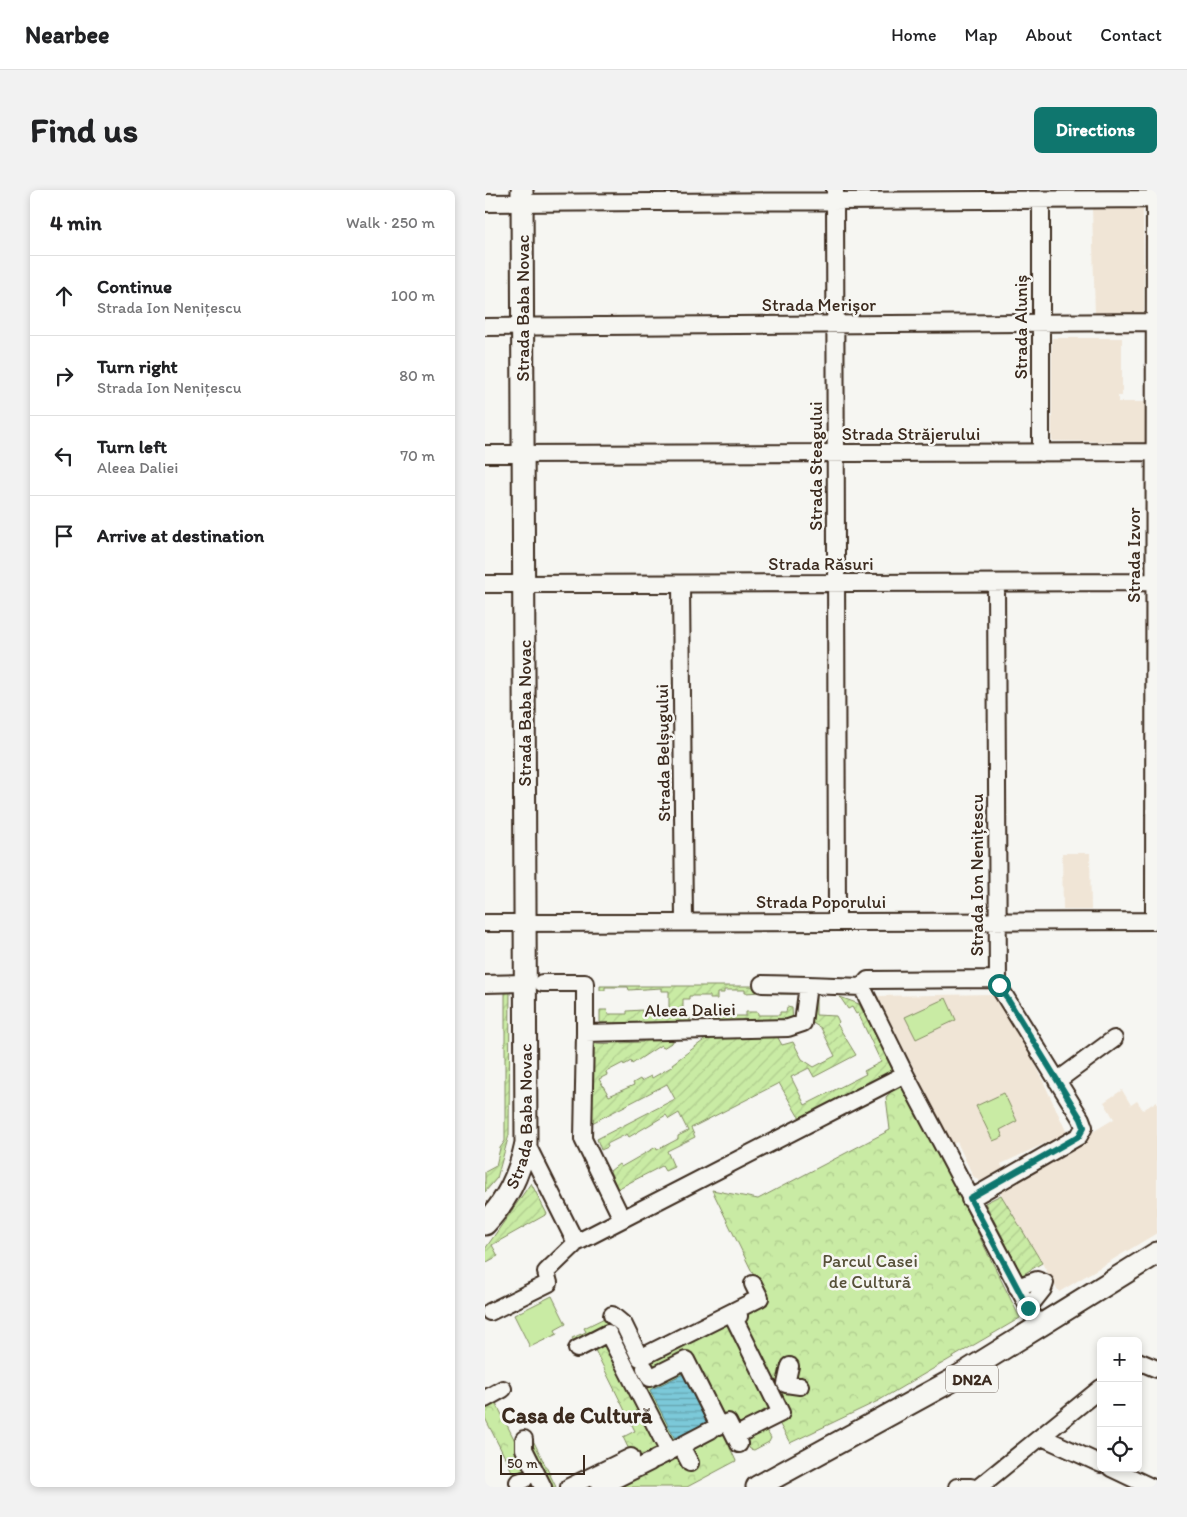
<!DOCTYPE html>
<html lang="en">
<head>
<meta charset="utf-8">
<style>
	body { margin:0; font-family:Itim,sans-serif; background:#f2f2f2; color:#202124 }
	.controls { position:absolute; right:15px; bottom:15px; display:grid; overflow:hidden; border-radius:8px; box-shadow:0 2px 8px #0003 }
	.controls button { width:45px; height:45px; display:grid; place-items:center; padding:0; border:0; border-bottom:1px solid #e0e0e0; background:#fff; color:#202124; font:25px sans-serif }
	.scale { position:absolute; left:15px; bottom:12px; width:85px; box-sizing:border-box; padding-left:5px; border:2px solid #3b2a1e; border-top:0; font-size:14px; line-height:18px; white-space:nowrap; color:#3b2a1e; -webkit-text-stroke:4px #f6f6f2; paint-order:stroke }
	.stop { position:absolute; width:15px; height:15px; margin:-11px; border:4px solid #0f766e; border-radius:50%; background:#fff }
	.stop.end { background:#0f766e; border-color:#fff; box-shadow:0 1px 5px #0008 }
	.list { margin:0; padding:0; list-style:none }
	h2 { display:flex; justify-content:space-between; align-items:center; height:65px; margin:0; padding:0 20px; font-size:21px }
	h2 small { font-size:16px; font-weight:400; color:#757577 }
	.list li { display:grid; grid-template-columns:32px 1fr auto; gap:15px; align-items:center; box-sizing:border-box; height:80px; padding:0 20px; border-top:1px solid #e0e0e0 }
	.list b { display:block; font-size:19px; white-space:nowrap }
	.list p { margin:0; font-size:16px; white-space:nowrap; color:#757577 }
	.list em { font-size:16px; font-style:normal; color:#757577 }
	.icon { flex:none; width:28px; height:28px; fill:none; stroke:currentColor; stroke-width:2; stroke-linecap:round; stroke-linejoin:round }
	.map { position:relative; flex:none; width:672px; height:1297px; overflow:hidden; border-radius:8px }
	header { display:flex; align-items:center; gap:30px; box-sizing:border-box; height:70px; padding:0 25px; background:#fff; border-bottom:1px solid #e0e0e0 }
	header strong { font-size:24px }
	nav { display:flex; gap:28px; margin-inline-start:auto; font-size:18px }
	.intro { display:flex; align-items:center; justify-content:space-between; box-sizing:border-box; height:120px; padding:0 30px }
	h1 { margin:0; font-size:35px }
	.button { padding:12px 22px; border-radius:8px; background:#0f766e; color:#fff; font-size:18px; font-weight:700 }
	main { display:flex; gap:30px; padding:0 30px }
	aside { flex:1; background:#fff; border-radius:8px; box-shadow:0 2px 8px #0003 }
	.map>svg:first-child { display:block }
	.built { fill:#f0e5d6 }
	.grass { fill:#c9eba4; stroke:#828a61 }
	.park { fill:url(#park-crowns); stroke:#828a61 }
	.garden { fill:url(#garden-furrows); stroke:#828a61 }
	.water { fill:url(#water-rules); stroke:#61898e }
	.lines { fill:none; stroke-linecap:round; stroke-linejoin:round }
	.minor-casing { stroke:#3b2a1e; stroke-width:20 }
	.major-casing { stroke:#3b2a1e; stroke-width:25 }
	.minor { stroke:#f6f6f2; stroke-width:16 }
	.major { stroke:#f6f6f2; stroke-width:21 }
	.route { stroke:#0f766e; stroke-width:6 }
	.labels { text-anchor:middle; stroke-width:5; stroke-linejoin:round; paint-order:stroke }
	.shield { fill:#f6f6f2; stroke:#73675e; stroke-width:1 }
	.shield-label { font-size:16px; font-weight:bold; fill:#3b2a1e }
	.street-label { font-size:18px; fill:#3b2a1e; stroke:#f6f6f2 }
	.park-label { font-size:18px; fill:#575139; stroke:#f6f6f2 }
	.district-label { font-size:22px; font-weight:bold; fill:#3b2a1e; stroke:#f6f6f2 }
</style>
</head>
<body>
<header>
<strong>Nearbee</strong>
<nav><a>Home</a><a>Map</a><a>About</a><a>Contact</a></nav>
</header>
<div class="intro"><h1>Find us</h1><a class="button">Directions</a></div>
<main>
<aside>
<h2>4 min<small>Walk · 250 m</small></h2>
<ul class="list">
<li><svg class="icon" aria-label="ahead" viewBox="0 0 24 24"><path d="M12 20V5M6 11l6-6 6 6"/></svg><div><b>Continue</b><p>Strada Ion Nenițescu</p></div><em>100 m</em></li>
<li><svg class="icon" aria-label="right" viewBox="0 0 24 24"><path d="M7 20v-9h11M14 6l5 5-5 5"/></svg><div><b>Turn right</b><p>Strada Ion Nenițescu</p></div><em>80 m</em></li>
<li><svg class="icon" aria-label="left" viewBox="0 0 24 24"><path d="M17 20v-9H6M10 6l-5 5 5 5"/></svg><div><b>Turn left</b><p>Aleea Daliei</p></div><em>70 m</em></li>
<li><svg class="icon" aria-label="arrive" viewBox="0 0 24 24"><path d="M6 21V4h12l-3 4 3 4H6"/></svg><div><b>Arrive at destination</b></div></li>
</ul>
</aside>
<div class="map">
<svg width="672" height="1297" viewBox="0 0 672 1297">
	<defs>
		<pattern id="park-crowns" width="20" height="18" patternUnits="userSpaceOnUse" patternTransform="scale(1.25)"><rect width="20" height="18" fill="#c9eba4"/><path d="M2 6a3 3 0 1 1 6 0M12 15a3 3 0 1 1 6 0" fill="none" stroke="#aeca8d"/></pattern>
		<pattern id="garden-furrows" width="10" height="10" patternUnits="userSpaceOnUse" patternTransform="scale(1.25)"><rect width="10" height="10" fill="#c9eba4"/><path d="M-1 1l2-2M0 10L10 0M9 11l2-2" fill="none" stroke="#aeca8d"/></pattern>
		<pattern id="water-rules" width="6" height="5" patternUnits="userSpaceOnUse" patternTransform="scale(1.25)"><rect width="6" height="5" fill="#7bc9d9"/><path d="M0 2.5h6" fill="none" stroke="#66a3af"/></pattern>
	</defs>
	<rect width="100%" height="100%" fill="#f6f6f2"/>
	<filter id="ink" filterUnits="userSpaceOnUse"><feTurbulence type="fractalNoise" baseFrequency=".02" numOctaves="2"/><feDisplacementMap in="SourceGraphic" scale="10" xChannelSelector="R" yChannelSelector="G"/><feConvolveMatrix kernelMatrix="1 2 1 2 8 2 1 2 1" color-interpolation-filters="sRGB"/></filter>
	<g filter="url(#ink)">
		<!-- built -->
		<path class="built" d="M658,17L659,126H610L607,18Z
			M567,148H637V206H633V212H661V252L567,251Z
			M577,663H605L606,720H578Z
			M509,804L535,841L582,943L516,974L518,979L496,992L488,986L472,952L467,954L392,806Z
			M637,900L646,915L652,911L658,920L672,911V1043L574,1102L513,999L629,929L619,912Z"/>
		<!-- grass -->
		<path class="grass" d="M461,808L471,830L431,849L420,827Z
			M519,903L532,931L515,940L518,947L508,951L491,916Z
			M67,1106L81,1134L70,1140L72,1144L45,1157L29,1125Z"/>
		<!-- park -->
		<path class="park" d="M410,897H416L422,901L535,1128L393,1211L305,1253L294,1233L281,1240L286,1248L284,1252L269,1260L265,1259L260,1250L245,1258L251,1271L202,1297H81L146,1264L138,1247L150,1241L109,1158L95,1165L87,1148L101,1142L99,1138L136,1120L154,1155L158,1157L263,1104L266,1096L272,1092L227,1000L273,1009L405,940L401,907Z
			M11,1213L31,1253L46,1246L71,1297H35L0,1228V1218Z"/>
		<!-- garden -->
		<path class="garden" d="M20,796H25L24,945L12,988L0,1002V982L11,976L15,958L20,951Z
			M115,796H310V804H295V801L260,803V800H239V803H232V809H225V806H204V809H198V828H205V831H226V828H231V821H240V826H261V822H273V825H295V822H301L302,817L307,818L308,832L115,833V820H122L123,824H142V821L157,820V824L184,821V801H176V798L144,800L143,797H120V800H115Z
			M328,806H331V825L351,826L354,832L352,834L371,865L329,887L324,878L306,887L320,915L381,884L379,881L396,872L373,823L371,824L367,817L363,819L355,807L374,814L409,880L318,927L313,926L294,893L206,938L210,947L182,961L189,977L180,981L177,976L132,999L125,981L134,974L136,977L171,957L172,960L193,949V946L203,941L194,923L184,929L181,925L144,947L142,944L122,954L123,957L116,960L112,949L190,909L182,894L105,934L107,854L158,852V847L187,845L188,852L178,858L176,855L147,874L146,871L139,875L138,873L121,882L122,885L114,889L124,906L149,895L148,893L155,889L156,891L166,886L167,888L188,876L187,874L222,848L292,846L297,855L308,852L317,869L329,877L350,866L336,838L324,831Z
			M46,993L62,1024L7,1055L13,1066L0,1073V1059Z
			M516,1005L557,1073L537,1085L500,1013Z"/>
		<!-- water -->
		<path class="water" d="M198,1184L222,1232L190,1249L165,1200Z"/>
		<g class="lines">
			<!-- minor casing -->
			<g class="minor-casing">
				<path id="minor" d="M350,0L352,732
					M0,13L672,9
					M0,137L669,132
					M556,263V10
					M0,264L672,262
					M0,394L672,392
					M196,394L199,732
					M669,731L670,0
					M0,733L672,731
					M57,793H100V843
					M0,794L41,793
					M277,794L323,795
					M377,797L383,790L513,789
					M572,891L629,849
					M41,953L91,1053
					M485,1009L594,946L599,937L596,929L513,795L511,393
					M137,1029L98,949L100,843L303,838L318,833L323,795L377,797L420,884L554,1137
					M532,1097L552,1090L560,1093L558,1099L543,1118
					M5,1122L64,1093L61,1082L91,1053L420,884
					M127,1125L139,1135L155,1168L275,1108L268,1094
					M92,1159L123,1143L184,1262L170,1269
					M653,1171L672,1179
					M305,1176L301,1194L315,1196
					M160,1178L165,1188L201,1170L234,1236L243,1232L254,1254
					M0,1209L18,1199
					M250,1246L296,1223L249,1128L254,1126
					M557,1247L616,1274
					M39,1249V1259L58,1297
					M196,1256L205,1273
					M184,1262L226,1240
					M626,1278L666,1297
					M33,1292L39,1290
					M84,1297L146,1267
					M115,1297L165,1272
					M472,1297H486
					M494,1297L616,1198"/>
			</g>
			<!-- major casing -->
			<g class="major-casing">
				<g id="major">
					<path id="s1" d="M0,1034C22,1010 34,986 41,953L37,0"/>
					<path d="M272,1297L466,1191L672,1063"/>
				</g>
			</g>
			<!-- minor -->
			<use href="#minor" class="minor"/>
			<!-- major -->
			<use href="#major" class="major"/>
		</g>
	</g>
	<g class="lines" filter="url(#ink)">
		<!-- route -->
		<path class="route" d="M514,795L596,929L599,937L594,946L485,1008L543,1118"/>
	</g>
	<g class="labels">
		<!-- shield labels -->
		<rect class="shield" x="461" y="1175.5" width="52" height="27" rx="4"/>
		<g class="shield-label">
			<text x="487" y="1195">DN2A</text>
		</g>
		<!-- street labels -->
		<g class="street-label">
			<text x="334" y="121">Strada Merișor</text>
			<text transform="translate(38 118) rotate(-90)" y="6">Strada Baba Novac</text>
			<text transform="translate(536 137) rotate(-90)" y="6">Strada Aluniș</text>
			<text x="426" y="250">Strada Străjerului</text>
			<text transform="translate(331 276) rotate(-90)" y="6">Strada Steagului</text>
			<text transform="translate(649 365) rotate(-90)" y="6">Strada Izvor</text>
			<text x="336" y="380">Strada Răsuri</text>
			<text transform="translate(40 523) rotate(-90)" y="6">Strada Baba Novac</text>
			<text transform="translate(178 563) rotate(-91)" y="6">Strada Belșugului</text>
			<text transform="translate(492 685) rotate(-90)" y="6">Strada Ion Nenițescu</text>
			<text x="336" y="718">Strada Poporului</text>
			<text transform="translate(205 820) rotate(-1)" y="6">Aleea Daliei</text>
			<text dy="6" stroke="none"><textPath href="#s1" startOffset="118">Strada Baba Novac</textPath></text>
		</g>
		<!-- park labels -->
		<g class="park-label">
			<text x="385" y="1077">Parcul Casei<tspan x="385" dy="21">de Cultură</tspan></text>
		</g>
		<!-- district labels -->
		<g class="district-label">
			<text x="92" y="1233">Casa de Cultură</text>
		</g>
	</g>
</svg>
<div class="controls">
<button>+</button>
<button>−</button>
<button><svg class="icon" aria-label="locate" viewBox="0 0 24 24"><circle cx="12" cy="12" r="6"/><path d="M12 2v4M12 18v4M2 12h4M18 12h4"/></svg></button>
</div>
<div class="scale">50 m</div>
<div class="stop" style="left:514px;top:795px"></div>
<div class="stop end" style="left:543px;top:1118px"></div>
</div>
</main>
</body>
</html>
